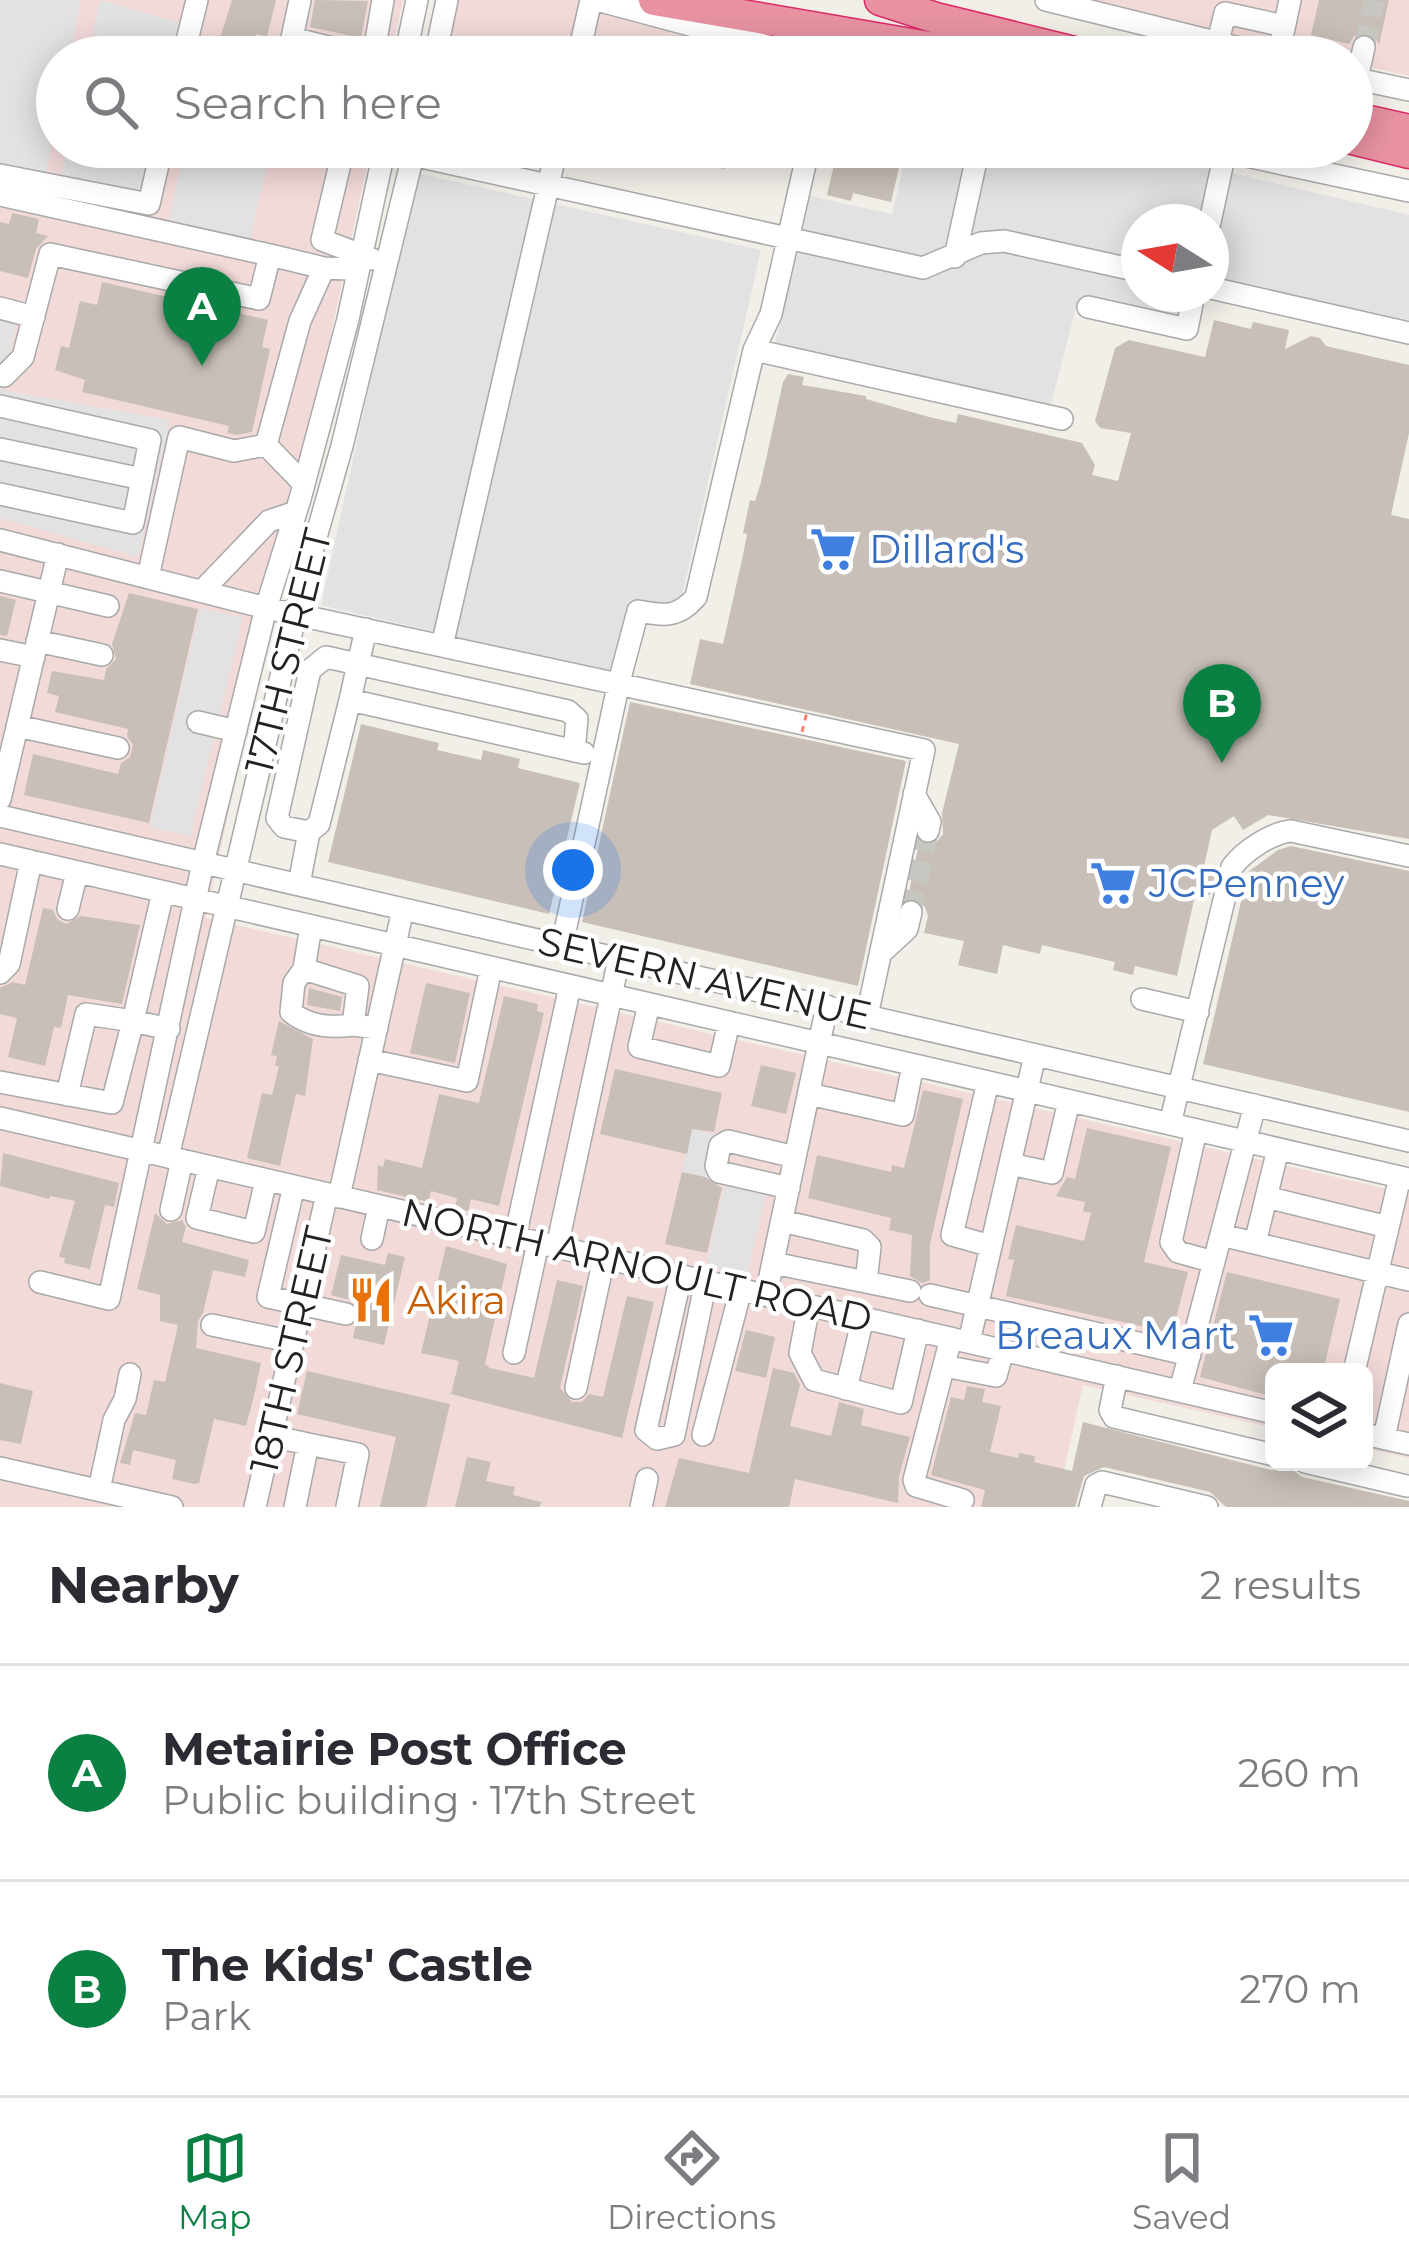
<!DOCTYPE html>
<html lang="en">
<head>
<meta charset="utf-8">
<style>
	body { margin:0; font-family:Montserrat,sans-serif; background:#f7f7f7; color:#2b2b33 }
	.controls { position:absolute; right:36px; bottom:36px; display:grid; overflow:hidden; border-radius:18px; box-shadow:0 6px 30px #0003 }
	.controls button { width:108px; height:108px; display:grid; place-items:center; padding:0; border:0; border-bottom:3px solid #e1e1e2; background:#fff; color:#2b2b33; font:60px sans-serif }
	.compass { position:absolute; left:1121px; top:204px; width:108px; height:108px; border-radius:50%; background:#fff; box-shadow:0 6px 30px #0003; rotate:281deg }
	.you { position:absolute; left:573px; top:870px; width:42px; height:42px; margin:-30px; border:9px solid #fff; border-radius:50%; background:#1a73e8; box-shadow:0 0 0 18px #1a73e833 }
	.badge { display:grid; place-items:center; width:78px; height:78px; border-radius:50%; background:#0b8043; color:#fff; font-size:39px; font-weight:700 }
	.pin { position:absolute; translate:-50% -99px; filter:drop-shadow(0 3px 6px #0008) }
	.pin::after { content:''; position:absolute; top:63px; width:42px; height:36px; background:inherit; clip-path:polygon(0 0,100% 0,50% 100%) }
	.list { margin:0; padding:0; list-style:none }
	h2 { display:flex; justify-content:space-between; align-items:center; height:156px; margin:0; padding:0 48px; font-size:51px }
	h2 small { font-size:39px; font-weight:400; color:#7c7c81 }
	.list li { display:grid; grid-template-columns:78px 1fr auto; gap:36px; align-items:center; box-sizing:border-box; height:216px; padding:0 48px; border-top:3px solid #e1e1e2 }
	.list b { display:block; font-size:45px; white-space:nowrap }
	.list p { margin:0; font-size:39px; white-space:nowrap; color:#7c7c81 }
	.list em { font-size:39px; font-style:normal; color:#7c7c81 }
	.icon { flex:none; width:66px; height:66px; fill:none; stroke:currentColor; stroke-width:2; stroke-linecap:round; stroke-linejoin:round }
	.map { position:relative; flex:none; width:1409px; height:1507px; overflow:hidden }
	.search { position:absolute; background:#fff; box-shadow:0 6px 30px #0003; left:36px; right:36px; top:36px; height:132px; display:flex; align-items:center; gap:30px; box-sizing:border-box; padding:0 42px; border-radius:66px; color:#7c7c81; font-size:45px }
	.sheet { height:588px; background:#fff }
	nav { display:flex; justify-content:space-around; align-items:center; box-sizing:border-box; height:168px; border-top:3px solid #e1e1e2; background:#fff; font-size:33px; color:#7c7c81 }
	nav a { display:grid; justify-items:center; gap:6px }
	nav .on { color:#0b8043 }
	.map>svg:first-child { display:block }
	.commercial { fill:#f2dad9 }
	.parking { fill:#e2e2e2 }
	.building { fill:#c7bfb8 }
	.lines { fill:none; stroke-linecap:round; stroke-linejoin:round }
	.minor-tunnel { stroke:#c8c6c1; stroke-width:21; stroke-dasharray:21 10; stroke-linecap:butt }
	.minor-casing { stroke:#a9a9a9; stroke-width:24 }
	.highway-casing { stroke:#dc2a67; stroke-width:33 }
	.minor { stroke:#fff; stroke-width:21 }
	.highway { stroke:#e892a2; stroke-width:30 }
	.path-bridge { stroke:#fa8072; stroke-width:3; stroke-dasharray:6 6; stroke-linecap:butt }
	.labels { text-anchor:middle; stroke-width:9; stroke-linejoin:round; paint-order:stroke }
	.shop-label { font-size:39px; fill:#366cbe; stroke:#fff; text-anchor:start }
	.street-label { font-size:39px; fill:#222; stroke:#fff }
	.food-label { font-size:39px; fill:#c56008; stroke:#fff; text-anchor:start }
</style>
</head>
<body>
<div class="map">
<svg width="1409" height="1507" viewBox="0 0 1409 1507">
	<rect width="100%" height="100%" fill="#f2efe9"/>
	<!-- commercial -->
	<path class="commercial" d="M0,0H403L391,57H57V147H371L206,918L1409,1194V1458L1364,1448V1372H1274V1428L1083,1385L1056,1507H0Z
		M446,0H588L810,57H432Z
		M1075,0H1409V76L1352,63V57H1326Z"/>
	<!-- parking -->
	<path class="parking" d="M0,0H81L69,57H57V118L44,183L0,177Z
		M100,0L184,24L177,57H87Z
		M67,147H160L147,212L59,186Z
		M184,147H271L249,243L169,219Z
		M908,147H968L946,249L920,258L802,233L810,196L892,214Z
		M987,147H1123L1409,215V320L1211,277V222H1139V294H1188L1183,321L1078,299L1050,408L775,344L797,249L915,276L960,267Z
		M416,173L761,250L676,622L626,608L610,673L321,605Z
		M0,321L16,324L2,390L170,420L138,557L0,518Z
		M200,608L243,618L190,836L150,827Z
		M692,1129L718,1135L708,1178L682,1172Z
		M725,1183L766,1192L747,1276L706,1267Z"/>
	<!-- building -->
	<path class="building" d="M232,0H276L267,36L256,34L251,57H214Z
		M315,0L368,1L361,38L310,27Z
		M1319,0H1389L1379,45L1375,37L1366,32L1354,36L1349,44L1311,35Z
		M645,147H735L731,164L724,169L644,152Z
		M838,147H904L891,202L853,193L851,201L827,195Z
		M12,213L39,219L36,233L48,236L36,249L28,278L0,271V222L9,224Z
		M102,282L268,320L262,347L270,349L252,432L237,435L227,433L229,426L82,392L85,380L55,370L61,346L69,348L80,301L97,305Z
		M1214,320L1251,329L1253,322L1289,330L1285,349L1311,336L1320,338L1326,346L1409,365V433L1391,515L1409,519V839L1268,815L1243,830L1234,816L1212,830L1203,871L1215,874L1210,895L1196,891L1177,976L1135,966L1133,975L1113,970L1115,962L1042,945L1040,954L1003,945L997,974L958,965L964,941L924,933L928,916L925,907L916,898L908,897L919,843L934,845L943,834L942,813L959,744L690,684L700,639L723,644L743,555L747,534L743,533L750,500L755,501L761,482L783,382L788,374L804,377L802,385L866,396V399L929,417L956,423L958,414L1082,443L1095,465L1092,475L1118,481L1131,433L1100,428L1095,421L1115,348L1129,340L1205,357Z
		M129,593L198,609L149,823L24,795L33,754L118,774L121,763L130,757L133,745L127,736L128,729L55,712L59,696L47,693L52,671L104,680L106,669L116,659L112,644Z
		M0,596L16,600L7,636L0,635Z
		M630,702L906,761L858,986L582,922Z
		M361,724L439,743L437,750L481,760L483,750L520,759L518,768L580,783L549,914L328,862Z
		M1291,846L1409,871V1112L1203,1064L1248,872L1278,850Z
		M43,908L53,910L57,919L66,924L81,916L140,925L122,1004L68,995L61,1028L54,1027L45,1066L8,1057L17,1018L0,1014V988L13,982L25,985Z
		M426,983L470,993L455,1063L410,1053Z
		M309,988L342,997L340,1011L307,1005Z
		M504,996L538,1004L537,1011L544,1013L499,1206L471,1199L468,1211L455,1208L457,1198L431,1191L429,1202L377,1190L378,1165L383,1167L385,1159L422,1168L439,1094L479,1103Z
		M279,1021L313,1039L305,1096L296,1094L280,1166L247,1158L262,1093L272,1095L279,1066H275L277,1056L271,1055Z
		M761,1065L796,1073L786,1114L751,1106Z
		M615,1069L722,1093L714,1132L692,1129L687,1154L600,1134Z
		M923,1090L963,1099L930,1244V1280L922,1283L910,1276L912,1235L889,1230L891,1218L808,1198L817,1155L891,1172L892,1165L904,1168Z
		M1087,1128L1171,1147L1144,1262L1188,1272L1172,1333L1006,1296L1014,1260L1008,1259L1016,1225L1084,1241L1091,1213L1083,1211L1085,1202L1056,1196L1067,1177L1075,1179Z
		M3,1153L119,1183L114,1207L105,1205L90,1269L64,1263L65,1258L59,1257L75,1201L50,1196L49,1199L0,1186Z
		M682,1172L705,1177L722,1188L707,1253L665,1244Z
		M155,1213L167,1224L182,1220L186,1227L182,1242L249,1260L245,1277L213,1270L203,1313L198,1321L196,1348L261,1363L255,1392L246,1426L214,1419L199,1483L195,1484L172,1479L176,1460L133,1450L130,1465L120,1463L135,1413L146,1415L154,1380L165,1382L178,1325L160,1321V1295L137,1289Z
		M446,1246L507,1264L485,1364L490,1368L534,1378L557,1280L583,1286L560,1388L572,1402H582L589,1394L603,1397L627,1296L654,1302L622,1438L451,1394L459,1361L421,1353Z
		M388,1253L405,1257L384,1345L353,1338L361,1303L331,1295L341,1255L385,1265Z
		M1227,1272L1340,1299L1323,1372H1274V1397L1200,1377Z
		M746,1330L775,1337L766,1378L735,1371Z
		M773,1368L794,1373L800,1385L790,1426L831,1436L839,1402L864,1409L861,1425L910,1437L899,1476L898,1503L795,1479L789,1507H665L679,1458L749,1473Z
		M307,1371L450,1404L426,1507H380L396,1437L297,1414Z
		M0,1383L33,1391L21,1444L0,1440Z
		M967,1386L985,1389L982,1402L1001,1406L990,1452L1018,1458L1019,1453L1035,1456L1034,1462L1072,1471L1083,1422L1271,1470L1292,1469L1302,1477L1409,1501V1507H1226L1210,1492L1104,1467L1084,1476L1075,1507H981L985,1490L931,1475L951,1397L964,1400Z
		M467,1457L491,1462L486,1481L515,1487L513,1495L541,1502L540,1507H455Z"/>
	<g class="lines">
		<!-- minor-tunnel -->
		<path class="minor-tunnel" d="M1364,47L1374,0
			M911,912L928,831"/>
		<!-- minor casing -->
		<g class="minor-casing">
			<path id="minor" d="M300,0L292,38L352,53L374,52L398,57
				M597,0L809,57
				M1046,0L1276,57
				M1218,42L1225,13L1284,26
				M374,52L383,0
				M183,57L197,0
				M405,57L417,0
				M435,57L447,0
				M578,57L591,0
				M1278,57L1290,0
				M1352,78L1409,90
				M1357,79L1364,47
				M344,147L322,240L372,259
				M1204,147L1409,191
				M403,153L923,268L981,243L1004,241L1139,271
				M0,175L149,204L162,147
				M0,195L270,255L259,299L50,254L23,357L4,376
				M1210,222L1225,152
				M270,255L324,268
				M955,257L979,147
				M1211,288L1409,333
				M1088,307L1187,329L1194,294
				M0,308L34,317
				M754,350L771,314L809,147
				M0,406L150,440L142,479
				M266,445L300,321L324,268L349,269L361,256
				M266,445L304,484
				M0,449L142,479L133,523L0,494
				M0,540L266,608L924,750L867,1016
				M148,577L179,437L234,451L266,445
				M0,581L108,606
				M202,591L269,521L296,512
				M366,629L350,700L584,753
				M37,641L102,655
				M442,646L557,147
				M0,650L34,657
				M198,722L236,731
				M17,726L118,748
				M914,794L930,822L928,831
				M0,799L58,554
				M0,816L1409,1141
				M309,832L284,827L277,818L310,670L326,657L568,711L577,719L574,751
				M0,854L1409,1179
				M299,884L309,832L319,824L350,700
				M68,909L77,872
				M311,926L304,969L358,986L353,1025L377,1028
				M562,945L619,682L638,611C664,616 678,618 696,597L754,350L1062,419
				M881,953L907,929L911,912
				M304,969L294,983L291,1012C308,1026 332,1028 353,1025
				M0,973L9,964L31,861
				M1142,999L1198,1012
				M649,1004L639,1047L719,1066L729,1022
				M369,1060L467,1081L491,968
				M0,1082L112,1103L133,1021L169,1029
				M988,1082L952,1235L991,1246
				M809,1094L903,1115L913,1065
				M67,1095L86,1014L133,1021L163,892
				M0,1118L1274,1413
				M1170,1124L1232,867C1244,851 1271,833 1291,831L1409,856
				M1196,1130L1171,1242L1178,1252L1214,1262
				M168,1157L303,583L342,446L415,147
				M1010,1164L1052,1173L1069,1101
				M209,1167L197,1218L254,1232L266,1180
				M294,1186L268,1297L346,1314
				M789,1188L719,1172L716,1166L720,1146L728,1141L795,1157
				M339,1197L403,909
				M1266,1197L1388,1227
				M171,1210L182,1160
				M782,1221L863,1240L870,1247L866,1282
				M1221,1235L1409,1280
				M515,1237L570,986
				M372,1239L379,1206
				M1255,1243L1278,1149
				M557,1247L619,959
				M773,1263L910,1291
				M681,1276L646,1430L657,1439L674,1435L706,1281
				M40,1282L109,1299L203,863L266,608L300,499L348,319L385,147
				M766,1295L827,1006
				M930,1295L1190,1355
				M809,1305L800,1353L814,1380L901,1403L918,1330
				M212,1325L293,1342
				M951,1338L914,1480L916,1486L963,1500
				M969,1342L1035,1055
				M514,1353L538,1243
				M944,1366L996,1376L1003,1350
				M1354,1372L1400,1177
				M1117,1376L1110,1410L1114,1417L1274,1455
				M576,1388L604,1258
				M846,1389L863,1318
				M1180,1391L1255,1105
				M1364,1434L1409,1444
				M703,1435L741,1289
				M271,1436L308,1444L295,1507
				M1384,1438L1409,1324
				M308,1444L358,1454L347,1507
				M1305,1462L1407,1486
				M0,1468L172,1507
				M99,1490L114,1420L125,1399L130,1374
				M255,1507L327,1194
				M641,1507L647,1479
				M1090,1507L1096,1485L1102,1482L1207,1507"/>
		</g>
		<!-- highway casing -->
		<g class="highway-casing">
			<path id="highway" d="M654,0L987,57
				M880,0L936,18L1095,57
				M1352,117L1409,130
				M1352,139L1409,153"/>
		</g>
		<!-- minor -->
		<use href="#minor" class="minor"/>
		<!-- highway -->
		<use href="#highway" class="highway"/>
		<!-- path-bridge -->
		<path class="path-bridge" d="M802,732L807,712"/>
	</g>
	<!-- icons -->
	<defs>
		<g id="supermarket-bare" transform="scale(3.6)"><path d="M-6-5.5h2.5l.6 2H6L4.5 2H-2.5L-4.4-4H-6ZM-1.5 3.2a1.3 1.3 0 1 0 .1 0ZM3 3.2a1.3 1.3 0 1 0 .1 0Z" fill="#3f7fe0" stroke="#fff" stroke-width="2.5" paint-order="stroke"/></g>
		<g id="restaurant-bare" transform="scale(3.6)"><path d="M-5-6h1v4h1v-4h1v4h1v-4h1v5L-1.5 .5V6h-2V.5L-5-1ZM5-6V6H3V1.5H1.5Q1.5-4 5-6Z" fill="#e8710a" stroke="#fff" stroke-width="2.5" paint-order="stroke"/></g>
	</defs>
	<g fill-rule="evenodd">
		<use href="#supermarket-bare" x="833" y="549"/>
		<use href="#supermarket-bare" x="1113" y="883"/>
		<use href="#restaurant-bare" x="371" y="1300"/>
		<use href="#supermarket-bare" x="1271" y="1335"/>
	</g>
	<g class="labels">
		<!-- shop labels -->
		<g class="shop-label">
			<text x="869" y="563">Dillard's</text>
			<text x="1149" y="897">JCPenney</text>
			<text x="1235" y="1349" text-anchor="end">Breaux Mart</text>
		</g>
		<!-- street labels -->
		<g class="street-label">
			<text transform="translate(288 651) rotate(-76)" y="14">17TH STREET</text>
			<text transform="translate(705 978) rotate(13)" y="14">SEVERN AVENUE</text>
			<text transform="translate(637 1265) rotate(13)" y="14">NORTH ARNOULT ROAD</text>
			<text transform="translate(291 1350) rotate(-77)" y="14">18TH STREET</text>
		</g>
		<!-- food labels -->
		<g class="food-label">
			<text x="407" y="1314">Akira</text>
		</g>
	</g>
</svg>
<div class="controls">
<button><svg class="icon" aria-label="layers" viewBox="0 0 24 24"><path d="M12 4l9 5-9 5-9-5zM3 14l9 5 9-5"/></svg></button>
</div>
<svg class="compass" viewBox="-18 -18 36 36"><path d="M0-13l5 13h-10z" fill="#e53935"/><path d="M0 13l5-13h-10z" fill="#7c7c81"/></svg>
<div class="you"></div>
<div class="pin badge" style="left:202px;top:366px">A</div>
<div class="pin badge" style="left:1222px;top:763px">B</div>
<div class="search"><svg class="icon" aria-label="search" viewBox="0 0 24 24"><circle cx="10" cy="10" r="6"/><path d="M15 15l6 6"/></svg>Search here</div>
</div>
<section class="sheet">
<h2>Nearby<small>2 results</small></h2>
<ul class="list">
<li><span class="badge">A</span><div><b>Metairie Post Office</b><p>Public building · 17th Street</p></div><em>260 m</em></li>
<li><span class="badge">B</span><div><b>The Kids' Castle</b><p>Park</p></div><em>270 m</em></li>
</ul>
</section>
<nav>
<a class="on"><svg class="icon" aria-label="map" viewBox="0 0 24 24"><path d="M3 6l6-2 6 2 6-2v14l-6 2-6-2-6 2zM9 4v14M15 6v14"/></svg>Map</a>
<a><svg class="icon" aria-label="directions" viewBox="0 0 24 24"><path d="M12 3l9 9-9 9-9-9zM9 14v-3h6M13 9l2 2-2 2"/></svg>Directions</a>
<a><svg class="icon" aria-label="saved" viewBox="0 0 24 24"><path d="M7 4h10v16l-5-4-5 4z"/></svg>Saved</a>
</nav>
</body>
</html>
